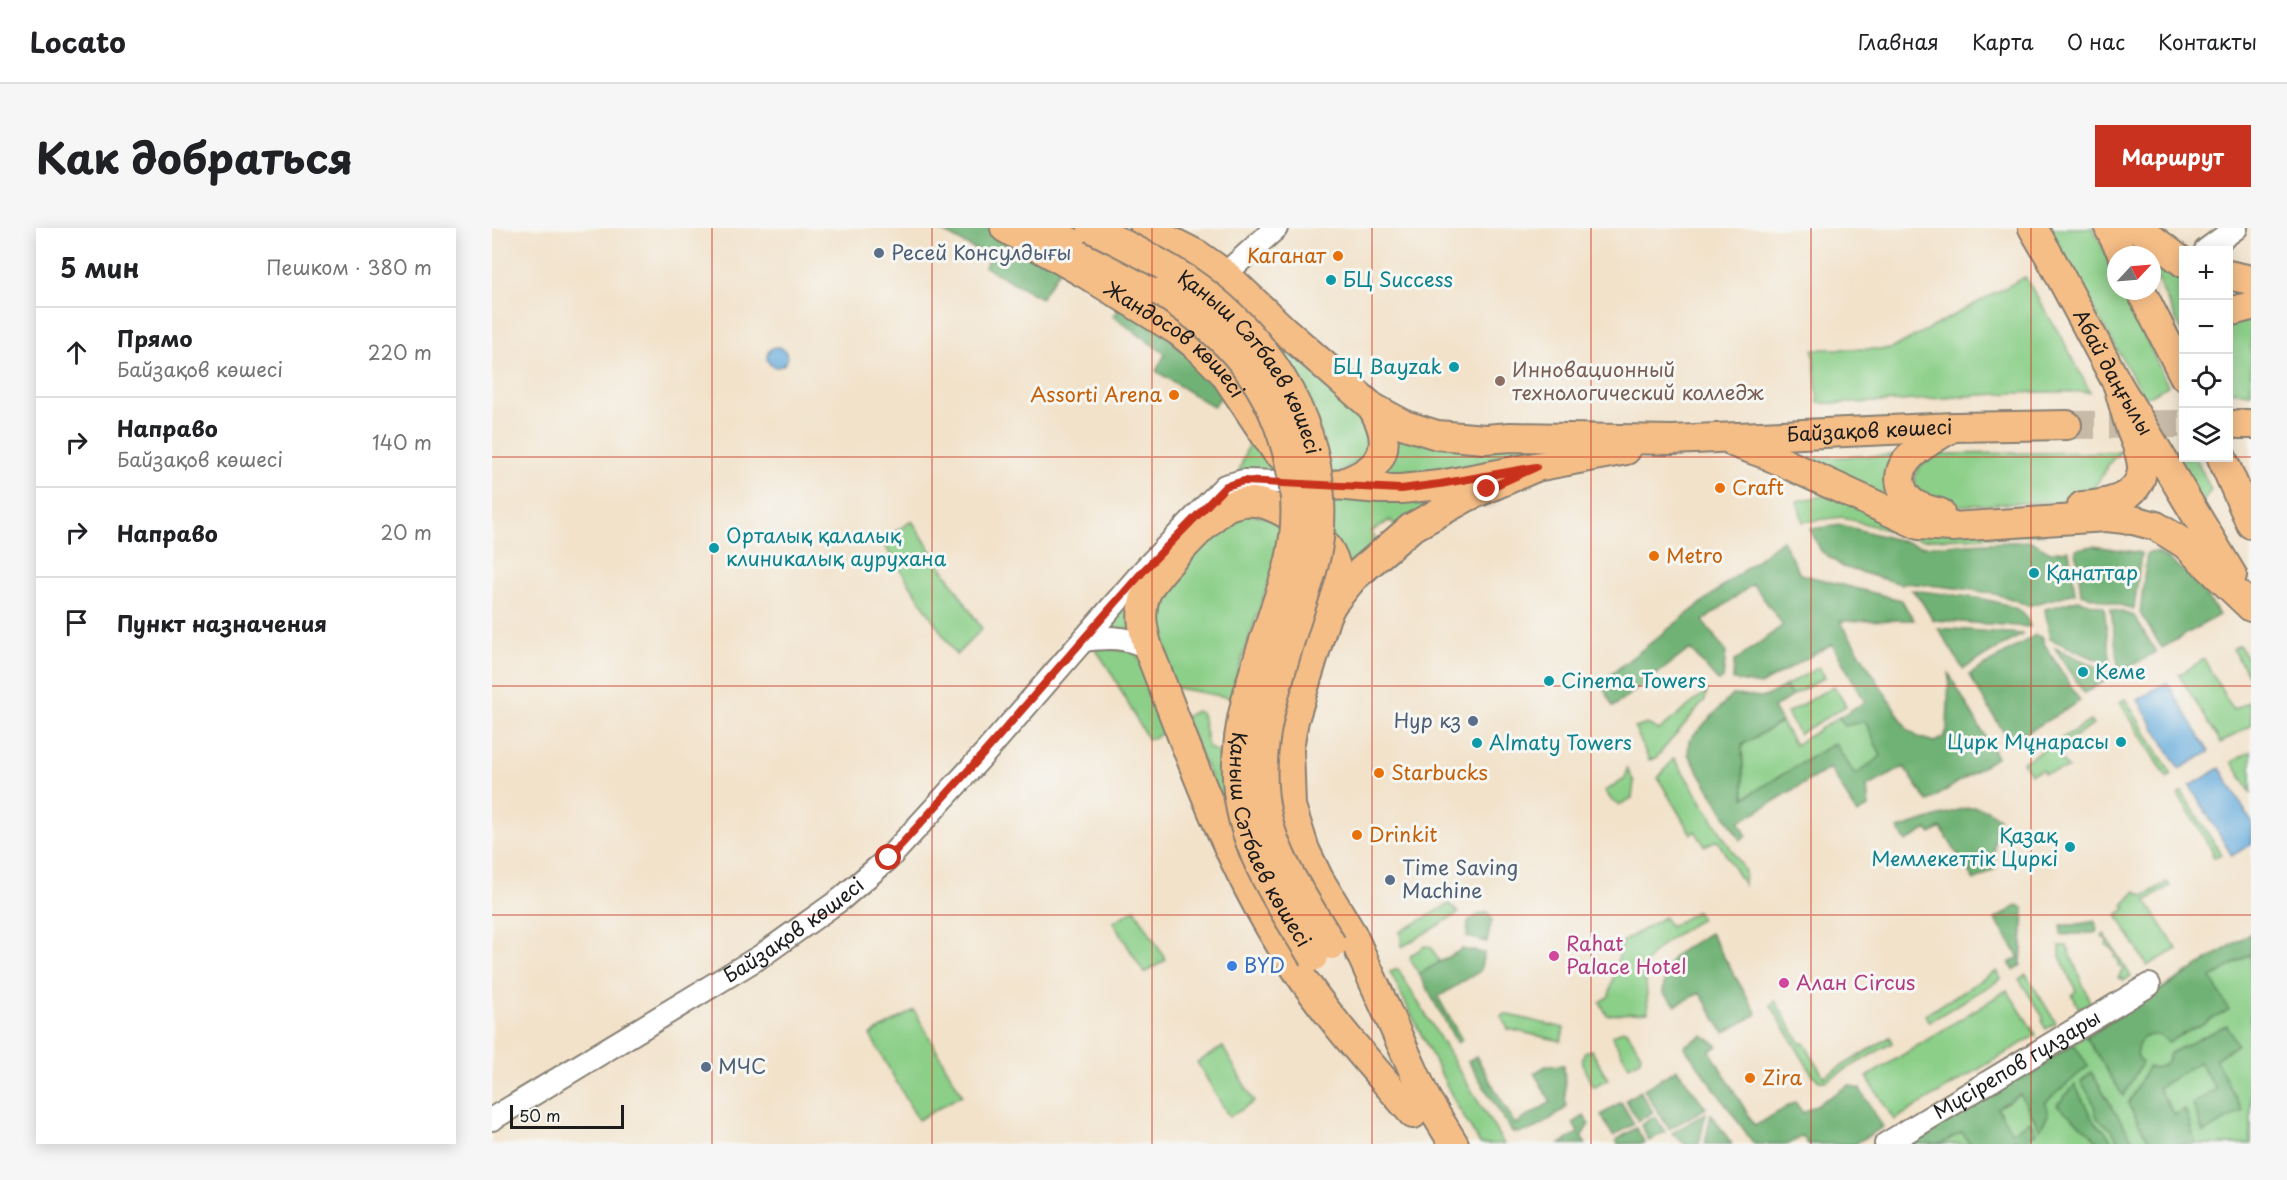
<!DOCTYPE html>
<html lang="ru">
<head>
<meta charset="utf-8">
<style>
	body { margin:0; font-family:"Playpen Sans",sans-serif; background:#f6f6f6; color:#202124 }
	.controls { position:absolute; right:18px; top:18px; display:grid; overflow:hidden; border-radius:0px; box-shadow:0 3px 15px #0003 }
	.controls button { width:54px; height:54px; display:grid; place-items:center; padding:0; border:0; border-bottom:2px solid #e0e0e0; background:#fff; color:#202124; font:30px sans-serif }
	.compass { position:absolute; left:1615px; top:18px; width:54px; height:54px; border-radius:50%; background:#fff; box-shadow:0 3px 15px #0003; rotate:64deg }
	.scale { position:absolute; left:18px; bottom:15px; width:114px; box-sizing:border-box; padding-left:6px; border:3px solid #1c1c1c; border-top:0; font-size:16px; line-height:21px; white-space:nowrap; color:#1c1c1c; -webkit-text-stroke:4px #f6f6f2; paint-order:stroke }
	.stop { position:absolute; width:18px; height:18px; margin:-14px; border:4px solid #c8321e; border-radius:50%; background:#fff }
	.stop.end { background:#c8321e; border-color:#fff; box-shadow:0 2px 6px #0008 }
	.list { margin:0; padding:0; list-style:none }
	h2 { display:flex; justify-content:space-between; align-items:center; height:78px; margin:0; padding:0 24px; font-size:26px }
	h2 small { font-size:20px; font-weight:400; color:#757577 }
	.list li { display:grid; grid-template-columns:39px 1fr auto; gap:18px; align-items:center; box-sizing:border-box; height:90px; padding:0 24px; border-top:2px solid #e0e0e0 }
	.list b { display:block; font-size:22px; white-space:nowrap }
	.list p { margin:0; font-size:20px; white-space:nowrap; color:#757577 }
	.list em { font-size:20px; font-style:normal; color:#757577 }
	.icon { flex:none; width:33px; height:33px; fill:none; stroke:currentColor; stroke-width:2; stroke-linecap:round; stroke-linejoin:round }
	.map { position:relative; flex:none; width:1759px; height:916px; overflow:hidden; border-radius:0px }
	header { display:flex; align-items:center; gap:36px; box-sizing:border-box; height:84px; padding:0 30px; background:#fff; border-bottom:2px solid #e0e0e0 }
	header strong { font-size:28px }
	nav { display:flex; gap:33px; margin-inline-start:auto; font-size:21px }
	.intro { display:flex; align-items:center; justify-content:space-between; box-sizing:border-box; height:144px; padding:0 36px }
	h1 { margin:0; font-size:42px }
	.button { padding:15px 27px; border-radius:0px; background:#c8321e; color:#fff; font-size:21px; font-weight:700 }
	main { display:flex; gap:36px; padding:0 36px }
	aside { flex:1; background:#fff; border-radius:0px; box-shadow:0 3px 15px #0003 }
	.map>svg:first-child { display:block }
	.green { fill:#8bcf88; stroke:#547652; stroke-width:1.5 }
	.forest { fill:#70b274; stroke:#466748; stroke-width:1.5 }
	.water { fill:#66acdc; stroke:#41647c; stroke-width:1.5 }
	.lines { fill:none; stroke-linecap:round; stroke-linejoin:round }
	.major-tunnel { stroke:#c7baa7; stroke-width:28; stroke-dasharray:28 14; stroke-linecap:butt }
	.minor-casing { stroke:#877f73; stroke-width:26 }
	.major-casing { stroke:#877f73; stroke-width:32 }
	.minor { stroke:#fff; stroke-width:22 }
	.major { stroke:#f6be87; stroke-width:28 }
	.major-bridge-casing { stroke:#877f73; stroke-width:32; stroke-linecap:butt }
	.major-bridge { stroke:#f6be87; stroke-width:28 }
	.route { stroke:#c8321e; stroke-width:8 }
	.grid { fill:none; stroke:#c8321e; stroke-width:1.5; stroke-opacity:0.55 }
	.service-dot { fill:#5c6f8a; stroke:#f6f6f2; stroke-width:2 }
	.food-dot { fill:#e8710a; stroke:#f6f6f2; stroke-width:2 }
	.culture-dot { fill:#0f9aa8; stroke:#f6f6f2; stroke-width:2 }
	.education-dot { fill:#8d6e63; stroke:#f6f6f2; stroke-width:2 }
	.hotel-dot { fill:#d1479c; stroke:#f6f6f2; stroke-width:2 }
	.shop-dot { fill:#3f7fe0; stroke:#f6f6f2; stroke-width:2 }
	.labels { text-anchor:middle; stroke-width:6; stroke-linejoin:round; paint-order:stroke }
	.service-label { font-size:20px; fill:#4e5e75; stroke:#f6f6f2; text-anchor:start }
	.food-label { font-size:20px; fill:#c56008; stroke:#f6f6f2; text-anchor:start }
	.culture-label { font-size:20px; fill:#0d838f; stroke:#f6f6f2; text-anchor:start }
	.street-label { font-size:20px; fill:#1c1c1c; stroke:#f6f6f2 }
	.education-label { font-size:20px; fill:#785e54; stroke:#f6f6f2; text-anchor:start }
	.hotel-label { font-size:20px; fill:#b23c85; stroke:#f6f6f2; text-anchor:start }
	.shop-label { font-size:20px; fill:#366cbe; stroke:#f6f6f2; text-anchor:start }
</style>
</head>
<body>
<header>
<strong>Locato</strong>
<nav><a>Главная</a><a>Карта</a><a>О нас</a><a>Контакты</a></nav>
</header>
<div class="intro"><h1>Как добраться</h1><a class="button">Маршрут</a></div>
<main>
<aside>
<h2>5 мин<small>Пешком · 380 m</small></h2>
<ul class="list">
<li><svg class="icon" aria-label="ahead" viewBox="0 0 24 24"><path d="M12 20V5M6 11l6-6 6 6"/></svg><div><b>Прямо</b><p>Байзақов көшесі</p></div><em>220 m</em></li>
<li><svg class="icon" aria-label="right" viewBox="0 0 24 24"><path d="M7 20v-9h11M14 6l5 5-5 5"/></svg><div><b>Направо</b><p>Байзақов көшесі</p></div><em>140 m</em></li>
<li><svg class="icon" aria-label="right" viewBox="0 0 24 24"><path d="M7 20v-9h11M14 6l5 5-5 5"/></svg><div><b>Направо</b></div><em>20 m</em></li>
<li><svg class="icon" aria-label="arrive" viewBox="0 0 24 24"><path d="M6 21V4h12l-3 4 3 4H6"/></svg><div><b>Пункт назначения</b></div></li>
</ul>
</aside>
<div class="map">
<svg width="1759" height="916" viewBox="0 0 1759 916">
	<rect width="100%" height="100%" fill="#f6f6f2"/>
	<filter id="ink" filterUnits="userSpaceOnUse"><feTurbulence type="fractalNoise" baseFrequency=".0167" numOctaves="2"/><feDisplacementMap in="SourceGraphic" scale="12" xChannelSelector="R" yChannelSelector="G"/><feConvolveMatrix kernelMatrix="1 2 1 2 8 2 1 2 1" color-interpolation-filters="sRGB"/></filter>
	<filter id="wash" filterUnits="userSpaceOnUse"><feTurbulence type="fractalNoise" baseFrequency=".008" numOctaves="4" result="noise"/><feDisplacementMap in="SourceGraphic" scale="24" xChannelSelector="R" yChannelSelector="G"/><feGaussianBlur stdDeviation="1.35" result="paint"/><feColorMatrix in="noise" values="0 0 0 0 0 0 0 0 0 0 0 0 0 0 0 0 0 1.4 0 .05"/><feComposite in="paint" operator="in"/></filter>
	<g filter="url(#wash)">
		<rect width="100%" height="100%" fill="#f2e2ca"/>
		<!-- green -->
		<path class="green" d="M1555,0H1601L1624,46V63H1632L1676,158L1653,170Z
			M1648,16L1691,43V106L1660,40V27H1654Z
			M1533,49L1571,112L1598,164C1507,161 1417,177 1326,175L1321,121H1399Z
			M1759,90V165L1737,163V137L1739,129L1737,128L1736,94Z
			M763,93L869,184L887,219L839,250C830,187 805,140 763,93Z
			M758,201L788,245L746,246L756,217Z
			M900,207L1086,217L1034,226L959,243L881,253Z
			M1629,224L1619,233L1600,263L1583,273L1456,278L1427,265C1418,244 1425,237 1444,226Z
			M1691,225L1692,230H1704L1719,262L1709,277L1684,226Z
			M1407,227L1406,278L1316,230Z
			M983,260L905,299L898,292L879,304L885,313L855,349L839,305L840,270Z
			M1336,267L1554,306L1429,312L1350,289L1311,294L1305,273Z
			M728,274L645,405L605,404Z
			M742,284L790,292C784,354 752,410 739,470L680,459L662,410V372Z
			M420,293L490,401L464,427L389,312Z
			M1747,417L1759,437V451L1740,421Z
			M602,419L643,423L682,500L656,512L617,441Z
			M1712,431L1741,482L1756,474L1759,478V497L1729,515L1687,447Z
			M1327,439L1333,449L1300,468L1293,458Z
			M1342,458L1354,478L1307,506L1295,485Z
			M1215,463L1213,472L1164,530L1157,532L1143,500L1155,496L1167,502Z
			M1633,471L1680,547L1675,550L1628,474Z
			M704,483L710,486L716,519L732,528L749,620L692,489Z
			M1347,489L1353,498L1373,493L1389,528L1363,547L1343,515L1252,570L1250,517L1289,494L1303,517Z
			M1598,493L1601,497L1563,521L1576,541L1552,545L1550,541L1538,546L1531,534Z
			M1759,523V565L1740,534Z
			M1182,530L1253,643L1252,657L1225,612L1213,618L1203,603L1199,606L1166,550Z
			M1135,540L1142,554L1140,570L1127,577L1120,573L1113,563L1133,551Z
			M1690,564L1729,626L1722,630L1720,626L1721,624L1686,567Z
			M1675,654L1678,658L1654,673L1685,721L1655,738L1625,687L1634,680L1631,677L1644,663L1652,668Z
			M957,676L967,685L910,719L908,704Z
			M643,681L674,732L652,745L621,694Z
			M1205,683L1209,691C1192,702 1160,719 1153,738L1156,784L1115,787L1108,774L1117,768L1130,714L1172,689L1178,699Z
			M1759,705V916H1419Z
			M1612,706L1639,748L1633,752L1626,750L1631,741L1626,737L1627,733L1622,729L1624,726L1614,716L1616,713L1610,709Z
			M933,718L939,719L948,735L927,746L918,731L919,727Z
			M1568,718H1575L1598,774L1587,781L1580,766L1584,763L1568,728Z
			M906,741L1012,916H988L964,876L898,744Z
			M1504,743L1509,751L1437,794L1433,787Z
			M1534,746L1564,795L1554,801L1550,794L1551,789L1527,751Z
			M1515,762L1544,807L1402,892L1375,849Z
			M1283,773L1309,816L1312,815L1332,849L1398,809L1400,815L1334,853H1327L1320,846L1279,777Z
			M422,782L470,867L426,892L378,807Z
			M1013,786L1072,800L1069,813L1016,801L1009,788Z
			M1131,802L1135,803L1149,826L1148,832L1137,838L1120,808Z
			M731,819L762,874L737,889L705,834Z
			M1099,822L1116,851L1101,859L1093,843L1090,831L1093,824Z"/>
		<!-- forest -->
		<path class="forest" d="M444,0H501L570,38L549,70L493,39L497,29Z
			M630,75L660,94L734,162L721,179L664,143L673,126L621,88Z
			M1349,297L1429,318L1539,313L1558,324L1577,322L1583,365L1535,378C1507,361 1448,359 1415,355L1409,356L1351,339L1329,323L1318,301Z
			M1290,312L1308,346L1409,372L1422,392L1348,393L1415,501L1426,509L1442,514L1451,510L1455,502L1457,446L1505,529L1436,574L1412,539L1375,559L1377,579L1365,586L1338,540L1247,594L1255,608L1248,612L1196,526L1197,512L1240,467L1273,469L1293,458L1300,468L1281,480L1289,494L1250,517L1252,570L1343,515L1363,547L1389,528L1373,493L1353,498L1347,489L1373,474L1340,416L1268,457L1241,452L1242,434L1291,397L1261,356L1211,393L1234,424L1231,451L1226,453L1198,421L1121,479L1109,454Z
			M1601,318L1649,325L1642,381L1589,366L1584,321Z
			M1666,324L1706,354L1727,387L1670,420L1648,385L1655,325Z
			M1420,362C1446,366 1508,369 1528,383C1534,387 1536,393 1538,399L1441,392L1428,371Z
			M1586,372L1612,379L1619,438L1558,411L1553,381Z
			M1619,381L1642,388L1664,424L1627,445Z
			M1446,400L1531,406L1471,441Z
			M1543,407L1551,410V414L1588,473L1518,515L1477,447Z
			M1563,420L1620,446L1622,448L1592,465Z
			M1482,579L1495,582L1507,590L1502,617L1504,640L1482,653L1449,600L1439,606L1435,601L1414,614L1406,601L1470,581Z
			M1527,677L1532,681L1529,737L1522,742L1517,735L1527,729L1503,691Z
			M996,684L1000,691L995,714L975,709L976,693L988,686Z
			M1603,693L1605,703L1602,705L1569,707V697H1581Z
			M1218,705L1265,786L1232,805L1208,765L1184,777L1171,765C1174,724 1185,726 1218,705Z
			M1759,705V726L1719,750L1737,782L1676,814C1668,806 1661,805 1651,810C1644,818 1643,827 1650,835L1631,868L1594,809Z
			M970,721L992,725L988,743L946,769L970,812L965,815L927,746Z
			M1735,797L1745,817L1723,831L1751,883L1711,905L1701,876L1724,861L1707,834L1666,860L1683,887L1693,881L1704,916H1659L1636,876L1656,839C1668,841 1676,836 1678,825Z
			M1211,807L1226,818L1218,823L1263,898L1303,874L1311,885L1357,857L1368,861L1391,899L1363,916H1316L1311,908L1297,916H1262L1192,818Z
			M1582,816L1596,838L1554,874L1556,887L1548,901L1528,866L1505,880L1520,904L1538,893L1544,905L1529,915L1523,911L1515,916H1478L1470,904L1449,916H1419Z
			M984,828L1023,896L1059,874L1042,845L1054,838L1072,837L1074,880C1060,889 1038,909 1020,904L976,833Z
			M1185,841L1214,880L1177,901L1152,861Z
			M1599,844L1643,916H1628L1620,902L1605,890L1601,874L1589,853Z
			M1583,857L1602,894L1613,903L1622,916H1607L1599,906L1565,877Z
			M1148,863L1161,884L1146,893L1134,872Z
			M1129,874L1142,896L1121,908L1109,887Z
			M1214,885L1207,916H1193L1180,905Z
			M1219,886L1240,916H1213Z
			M1092,888L1097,896L1089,909L1094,916H1068L1086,905L1081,895Z
			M1163,888L1173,904L1157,913L1149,897Z
			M1144,900L1153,915L1126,916L1124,912Z"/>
		<!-- water -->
		<path class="water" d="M275 129a10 10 0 1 1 20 0a10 10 0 1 1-20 0Z
			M1675,454L1717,524L1687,541L1646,472Z
			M1728,540L1759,593V616L1740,628L1698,558Z"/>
	</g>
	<g filter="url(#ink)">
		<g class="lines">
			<!-- major-tunnel -->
			<path class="major-tunnel" d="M1575,197L1692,196"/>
			<!-- minor casing -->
			<g class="minor-casing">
				<g id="minor">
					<path d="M1714,22L1744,0"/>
					<path d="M733,46L784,0"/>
					<path d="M592,412C615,409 635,408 656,420"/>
					<path id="s1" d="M0,891L269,728L349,671L397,630L493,525L653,341L733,258L752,253L818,255"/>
					<path id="s2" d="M1394,916L1657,757"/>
				</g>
			</g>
			<!-- major casing -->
			<g class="major-casing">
				<g id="major">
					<path id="s3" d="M513,0L594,46L686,103L708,121L732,145L784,223L822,255L887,261H909L948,257L1134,222"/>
					<path d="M553,0L669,64"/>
					<path id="s4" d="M653,0L706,27L733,46L792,102L880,179L913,197L945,207L993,211L1019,209L1180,212L1462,199L1575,197"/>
					<path id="s5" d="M1541,0L1558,29L1626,157L1740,347"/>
					<path d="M1617,0L1631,27"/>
					<path d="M1646,0L1692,35"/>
					<path d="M1736,47L1759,52"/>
					<path d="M1649,63L1692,148"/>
					<path d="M1736,84L1759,78"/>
					<path d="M1747,196H1759"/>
					<path d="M1243,215L1273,226L1427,297L1460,299L1615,289L1641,292L1664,298L1693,316L1759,379"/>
					<path d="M1730,230L1759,296"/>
					<path d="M842,258C887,244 906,223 880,179"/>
					<path d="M1590,278C1612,277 1647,271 1650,243C1651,229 1644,215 1639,202C1634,187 1630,172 1626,157"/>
					<path d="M1448,285C1430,280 1414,277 1409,257C1402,229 1441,212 1459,200"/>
					<path d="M840,376C855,333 834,309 798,288C783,279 764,270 747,275C741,276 735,278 730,282C713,296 661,348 654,366C647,385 651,402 656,420C699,530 737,642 804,741C838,792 881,839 921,886"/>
					<path d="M927,859L962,916"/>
					<path d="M936,875L860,706L827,651L813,622L799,578L797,519L802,492L834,388L840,376L862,349L919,300L975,269L1044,239"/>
				</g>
			</g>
			<!-- minor -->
			<use href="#minor" class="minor"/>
			<!-- major -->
			<use href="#major" class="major"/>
			<!-- major-bridge casing -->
			<g class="major-bridge-casing">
				<g id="major-bridge">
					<path id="s6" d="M600,0C632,17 665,32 695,52C780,110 838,204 827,310C823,342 809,375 800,406C782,466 760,528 776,592C786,636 818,679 840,717"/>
					<path id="s7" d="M669,64C737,108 781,156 798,237C806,271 805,306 796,340C776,408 742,479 745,551C748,618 787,675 821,729"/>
				</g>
			</g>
			<!-- major-bridge -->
			<use href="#major-bridge" class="major-bridge"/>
		</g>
	</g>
	<g class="lines" filter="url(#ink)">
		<!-- route -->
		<path class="route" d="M397,630L492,525L653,341L734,258L752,253L909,261L948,256L1044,239L995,261"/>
	</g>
	<!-- grid -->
	<path class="grid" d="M220,0V916M440,0V916M660,0V916M880,0V916M1099,0V916M1319,0V916M1539,0V916M0,229H1692M1736,229H1759M0,458H1759M0,687H1759"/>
	<!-- markers -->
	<g class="service-dot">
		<circle cx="387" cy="25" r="6"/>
		<circle cx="981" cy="493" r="6"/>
		<circle cx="898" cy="652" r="6"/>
		<circle cx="214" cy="839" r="6"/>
	</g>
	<g class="food-dot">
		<circle cx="846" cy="28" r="6"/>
		<circle cx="682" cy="167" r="6"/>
		<circle cx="1228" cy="260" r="6"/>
		<circle cx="1162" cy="328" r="6"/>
		<circle cx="887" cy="545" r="6"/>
		<circle cx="865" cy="607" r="6"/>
		<circle cx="1258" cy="850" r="6"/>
	</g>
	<g class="culture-dot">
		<circle cx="839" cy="52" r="6"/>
		<circle cx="962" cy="139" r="6"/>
		<circle cx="222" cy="320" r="6"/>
		<circle cx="1542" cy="345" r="6"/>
		<circle cx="1591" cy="444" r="6"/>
		<circle cx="1057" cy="453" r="6"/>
		<circle cx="1629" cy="514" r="6"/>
		<circle cx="985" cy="515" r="6"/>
		<circle cx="1578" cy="619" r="6"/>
	</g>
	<circle class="education-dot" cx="1008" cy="153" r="6"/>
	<g class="hotel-dot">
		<circle cx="1062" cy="728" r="6"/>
		<circle cx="1292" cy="755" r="6"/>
	</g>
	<circle class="shop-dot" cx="740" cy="738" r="6"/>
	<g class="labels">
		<!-- service labels -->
		<g class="service-label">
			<text x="399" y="32">Ресей Консулдығы</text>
			<text x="969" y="500" text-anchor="end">Нур кз</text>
			<text x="910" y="647">Time Saving<tspan x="910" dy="23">Machine</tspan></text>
			<text x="226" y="846">МЧС</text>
		</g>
		<!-- food labels -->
		<g class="food-label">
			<text x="834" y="35" text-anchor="end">Каганат</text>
			<text x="670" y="174" text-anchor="end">Assorti Arena</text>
			<text x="1240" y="267">Craft</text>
			<text x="1174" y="335">Metro</text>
			<text x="899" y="552">Starbucks</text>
			<text x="877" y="614">Drinkit</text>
			<text x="1270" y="857">Zira</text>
		</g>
		<!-- culture labels -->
		<g class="culture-label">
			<text x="851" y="59">БЦ Success</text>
			<text x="950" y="146" text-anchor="end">БЦ Bayzak</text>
			<text x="234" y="315">Орталық қалалық<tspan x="234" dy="23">клиникалық аурухана</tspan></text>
			<text x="1554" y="352">Қанаттар</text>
			<text x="1603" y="451">Кеме</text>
			<text x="1069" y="460">Cinema Towers</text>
			<text x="1617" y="521" text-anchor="end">Цирк Мұнарасы</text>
			<text x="997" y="522">Almaty Towers</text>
			<text x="1566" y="615" text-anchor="end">Қазақ<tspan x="1566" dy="23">Мемлекеттік Циркі</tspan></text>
		</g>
		<!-- street labels -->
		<g class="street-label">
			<text dy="7" stroke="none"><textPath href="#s3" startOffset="204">Жандосов көшесі</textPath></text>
			<text dy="7" stroke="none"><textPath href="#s6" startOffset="214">Қаныш Сәтбаев көшесі</textPath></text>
			<text dy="7" stroke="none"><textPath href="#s5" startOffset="165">Абай даңғылы</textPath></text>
			<text dy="7" stroke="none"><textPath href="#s4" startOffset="795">Байзақов көшесі</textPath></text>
			<text dy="7" stroke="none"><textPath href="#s7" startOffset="612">Қаныш Сәтбаев көшесі</textPath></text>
			<text dy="7" stroke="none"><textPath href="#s1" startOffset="356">Байзақов көшесі</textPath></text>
			<text dy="7" stroke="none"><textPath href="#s2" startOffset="153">Мүсірепов гүлзары</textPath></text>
		</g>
		<!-- education labels -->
		<g class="education-label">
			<text x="1020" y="149">Инновационный<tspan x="1020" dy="23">технологический колледж</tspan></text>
		</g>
		<!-- hotel labels -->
		<g class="hotel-label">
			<text x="1074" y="723">Rahat<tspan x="1074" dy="23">Palace Hotel</tspan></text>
			<text x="1304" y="762">Алан Circus</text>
		</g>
		<!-- shop labels -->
		<g class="shop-label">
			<text x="752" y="745">BYD</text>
		</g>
	</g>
</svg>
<div class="controls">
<button>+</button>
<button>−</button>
<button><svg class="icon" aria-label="locate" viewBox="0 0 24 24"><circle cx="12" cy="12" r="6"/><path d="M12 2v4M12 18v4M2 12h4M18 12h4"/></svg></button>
<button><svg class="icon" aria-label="layers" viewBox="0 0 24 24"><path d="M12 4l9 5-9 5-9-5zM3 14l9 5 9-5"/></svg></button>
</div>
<svg class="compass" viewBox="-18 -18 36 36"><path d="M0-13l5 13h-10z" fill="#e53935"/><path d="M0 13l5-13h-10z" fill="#757577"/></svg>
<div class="scale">50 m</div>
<div class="stop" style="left:397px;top:630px"></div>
<div class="stop end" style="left:995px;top:261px"></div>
</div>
</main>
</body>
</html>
